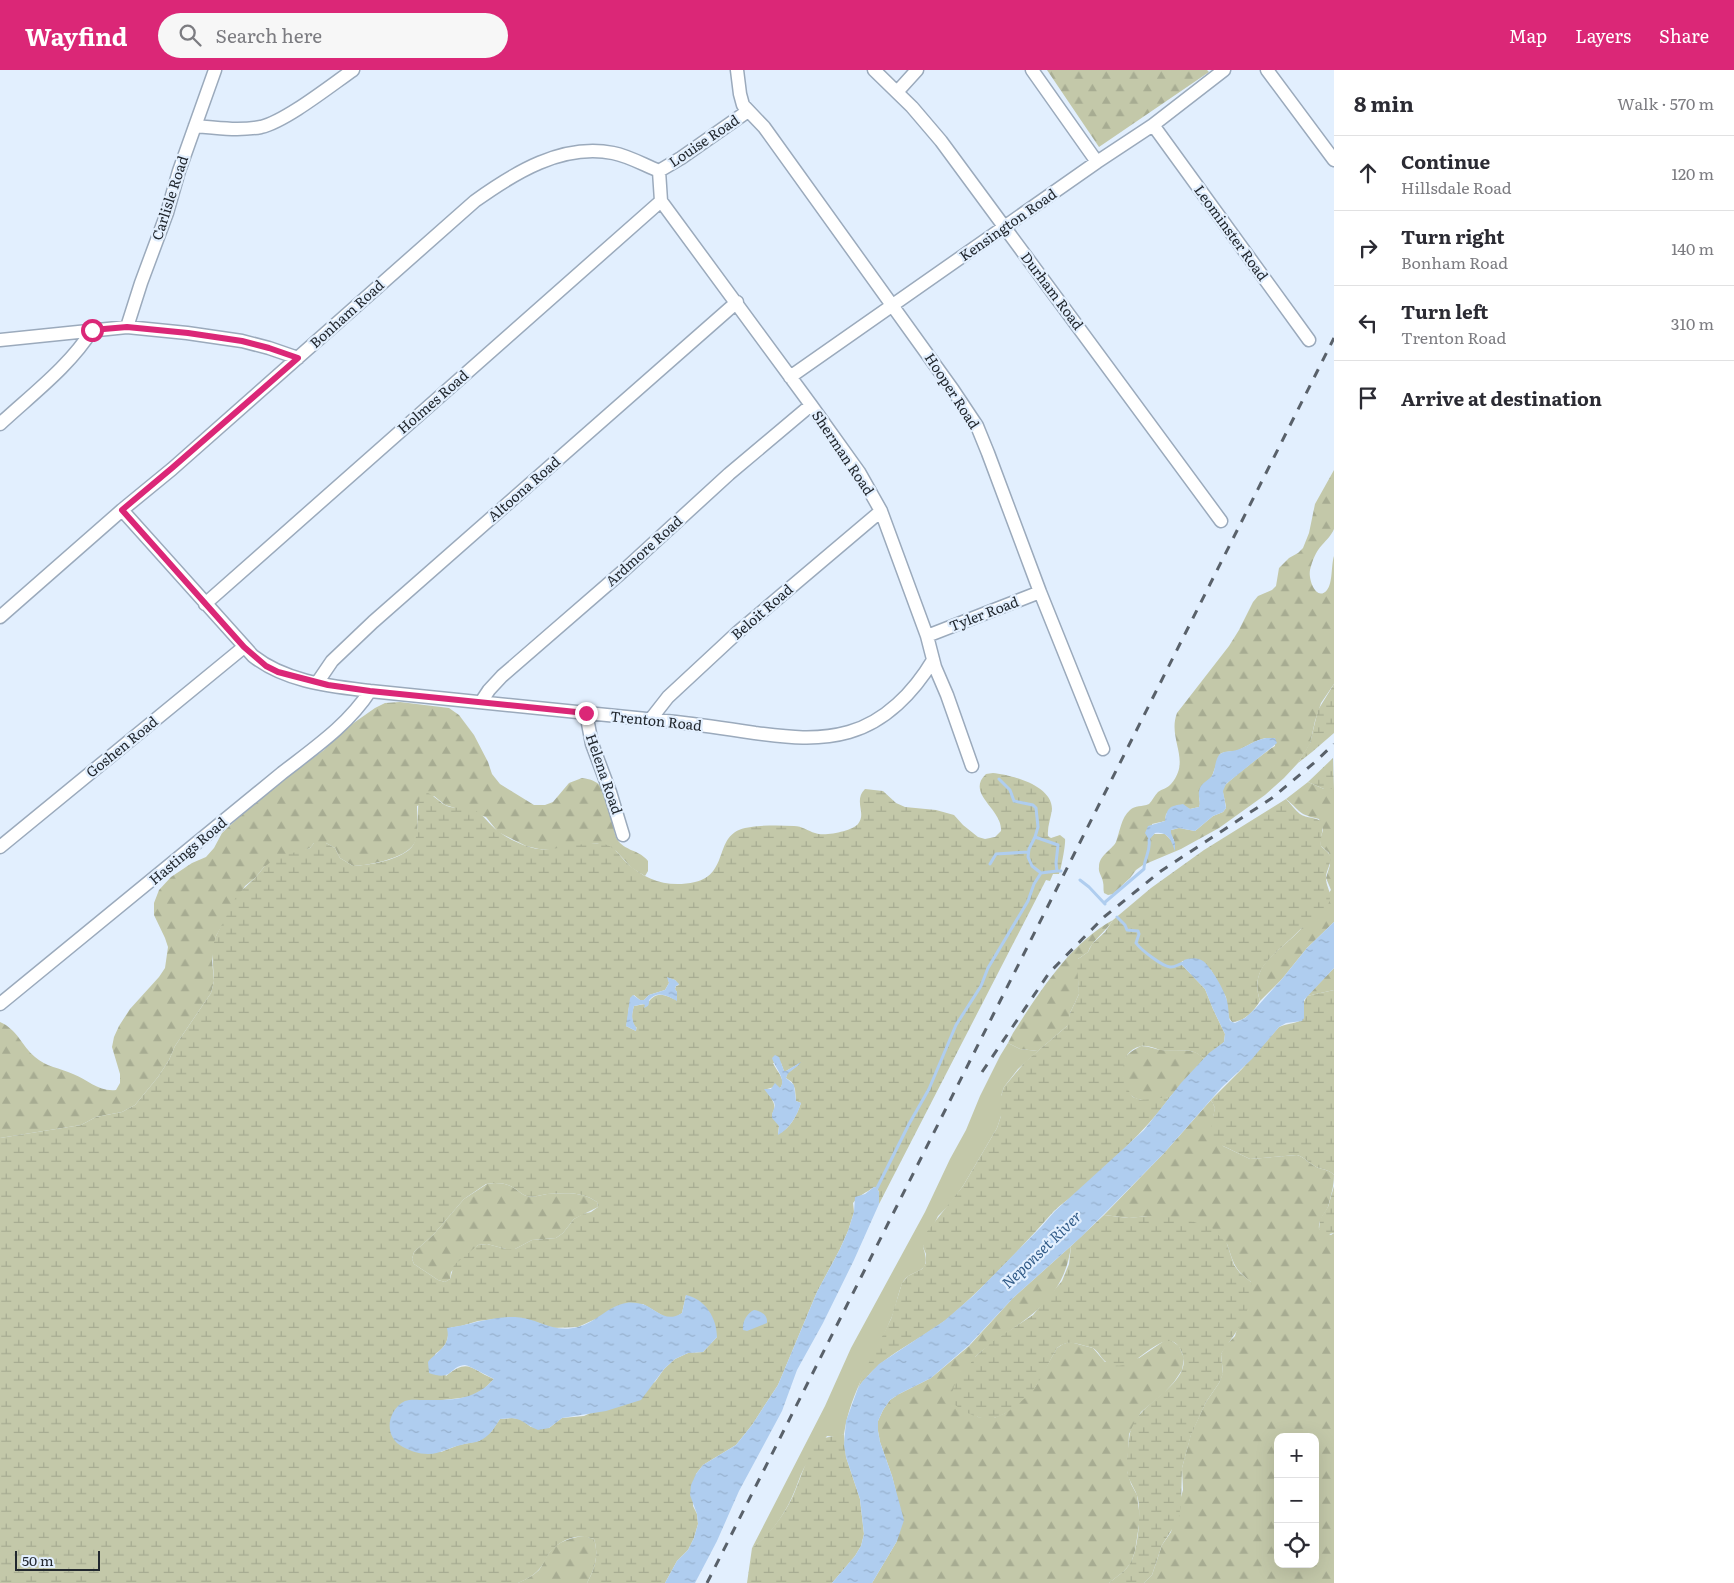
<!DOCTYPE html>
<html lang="en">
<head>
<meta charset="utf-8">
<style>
	body { margin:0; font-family:Literata,serif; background:#f7f7f7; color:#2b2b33 }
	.controls { position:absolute; right:15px; bottom:15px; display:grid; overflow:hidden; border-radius:10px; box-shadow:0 5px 20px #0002 }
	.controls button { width:45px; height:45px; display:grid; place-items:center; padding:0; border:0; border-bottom:1px solid #e1e1e2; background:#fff; color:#2b2b33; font:25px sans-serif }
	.scale { position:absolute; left:15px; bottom:12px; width:85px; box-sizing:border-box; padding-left:5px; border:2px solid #21272e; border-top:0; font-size:14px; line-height:18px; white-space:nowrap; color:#21272e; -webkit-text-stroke:4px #e2effe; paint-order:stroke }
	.stop { position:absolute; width:15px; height:15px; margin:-11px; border:4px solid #db2777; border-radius:50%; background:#fff }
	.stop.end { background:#db2777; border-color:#fff; box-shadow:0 1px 5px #0008 }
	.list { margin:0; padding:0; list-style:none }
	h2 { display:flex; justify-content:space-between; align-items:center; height:65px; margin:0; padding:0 20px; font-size:21px }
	h2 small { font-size:16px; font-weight:400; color:#7c7c81 }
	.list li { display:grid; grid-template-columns:32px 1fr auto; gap:15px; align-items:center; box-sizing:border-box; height:75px; padding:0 20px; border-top:1px solid #e1e1e2 }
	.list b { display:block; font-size:19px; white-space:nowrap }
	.list p { margin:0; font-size:16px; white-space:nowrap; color:#7c7c81 }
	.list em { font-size:16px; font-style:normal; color:#7c7c81 }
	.icon { flex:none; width:28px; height:28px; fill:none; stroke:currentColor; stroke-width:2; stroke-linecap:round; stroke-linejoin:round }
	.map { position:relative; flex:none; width:1334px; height:1513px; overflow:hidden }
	header { display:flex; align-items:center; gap:30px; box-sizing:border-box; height:70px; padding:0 25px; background:#db2777; color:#fff }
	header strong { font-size:24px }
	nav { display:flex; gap:28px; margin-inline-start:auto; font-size:18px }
	.search { width:350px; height:45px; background:#f7f7f7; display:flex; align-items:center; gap:12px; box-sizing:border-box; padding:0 18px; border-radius:28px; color:#7c7c81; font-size:19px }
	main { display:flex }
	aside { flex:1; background:#fff }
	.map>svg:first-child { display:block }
	.green { fill:#c3c8a9 }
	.forest { fill:url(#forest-firs); fill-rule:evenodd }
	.wetland { fill:url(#wetland-marsh); fill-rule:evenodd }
	.water { fill:url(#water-ripples) }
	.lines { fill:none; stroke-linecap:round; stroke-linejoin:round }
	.stream { stroke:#afcdef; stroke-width:3 }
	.minor-casing { stroke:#9baabc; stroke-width:15 }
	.minor { stroke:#fff; stroke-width:12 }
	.rail { stroke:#59616a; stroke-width:3; stroke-dasharray:9 9; stroke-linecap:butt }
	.route { stroke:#db2777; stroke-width:6 }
	.labels { text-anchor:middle; stroke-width:4.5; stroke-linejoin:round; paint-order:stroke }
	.street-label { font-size:14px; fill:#21272e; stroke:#e2effe }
	.water-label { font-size:15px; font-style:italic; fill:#305a87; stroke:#e2effe }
</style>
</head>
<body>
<header>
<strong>Wayfind</strong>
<div class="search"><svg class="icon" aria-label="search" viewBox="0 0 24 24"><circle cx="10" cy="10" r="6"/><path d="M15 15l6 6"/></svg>Search here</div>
<nav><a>Map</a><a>Layers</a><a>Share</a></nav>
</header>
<main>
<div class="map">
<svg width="1334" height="1513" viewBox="0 0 1334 1513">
	<defs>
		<pattern id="forest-firs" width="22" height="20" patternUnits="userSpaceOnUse" patternTransform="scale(1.25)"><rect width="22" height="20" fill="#c3c8a9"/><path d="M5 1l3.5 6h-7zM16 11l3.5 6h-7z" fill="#a7ac92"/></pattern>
		<pattern id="wetland-marsh" width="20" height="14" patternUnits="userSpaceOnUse" patternTransform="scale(1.25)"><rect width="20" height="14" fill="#c3c8a9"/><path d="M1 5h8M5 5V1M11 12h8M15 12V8" fill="none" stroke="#a7ac92"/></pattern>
		<pattern id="water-ripples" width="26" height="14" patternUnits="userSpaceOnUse" patternTransform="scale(1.25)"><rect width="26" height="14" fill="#afcdef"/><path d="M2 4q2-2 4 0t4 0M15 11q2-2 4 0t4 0" fill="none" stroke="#96b0cd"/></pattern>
	</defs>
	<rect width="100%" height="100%" fill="#e2effe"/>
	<!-- green -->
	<path class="green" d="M1008,973L1020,979L1038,981L1018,999L1004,1017L1001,1026V1046L997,1058L963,1116L949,1135L938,1146L923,1177C934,1208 910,1196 902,1214C897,1226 896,1239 890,1251C873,1290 851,1320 844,1364L837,1367L827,1366C820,1376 810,1387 804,1398C799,1407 797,1417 792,1427C783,1447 770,1465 752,1478L825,1336L851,1278L925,1142L950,1089L966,1060L980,1026L1000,986Z"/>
	<!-- forest -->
	<path class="forest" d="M1047,0H1207L1209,2L1099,77Z
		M1334,400V459C1331,466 1327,469 1322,475C1316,481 1312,491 1310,500C1308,511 1317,532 1327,520C1333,513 1331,495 1334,486V614L1321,633L1315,651L1310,674L1298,693L1284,708L1265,725L1219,758L1181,779L1143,795L1136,800L1130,808L1113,824L1108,825L1104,823C1103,819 1104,816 1103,812C1102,806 1098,803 1099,797C1099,785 1111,781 1116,772C1120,761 1121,748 1130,740C1135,735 1142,737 1149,734C1152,731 1154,726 1158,722C1162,719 1168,718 1171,714C1192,690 1167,669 1177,643L1229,576L1239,560L1253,532L1258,526L1272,520L1276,516L1279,498L1289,488L1298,483L1303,478L1309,463L1315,434ZM1266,668H1275V676C1269,679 1224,714 1223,718C1222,724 1226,732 1226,738L1223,742L1213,746L1195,761L1179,758L1171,760L1170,763L1174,770L1172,771L1165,764H1154L1152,766V754L1165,751L1166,744C1178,735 1176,732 1190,739L1199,737L1200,734L1199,727L1212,706L1220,684C1225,681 1230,682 1236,681C1246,677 1255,670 1266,668Z
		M400,632L449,638L459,645L474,665L488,692L492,704L500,714L534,735H545L553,732L569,713L582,708C598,710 603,716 608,731C609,736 612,741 612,746C614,754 613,762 617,769C624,781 640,780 648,791V801L645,806L632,798L616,781L597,773L562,779H539L526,776L498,762L486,747L445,735L434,726L417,736C417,747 420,764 414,774C404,789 370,795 353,796L340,788L335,778L326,773H314L310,778L264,797L255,808L245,816L216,866L212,890L214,911L211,923L175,976L169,990L158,1007L135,1035L122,1042L96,1047L81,1055L0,1068V952C17,959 22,976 35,987C46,997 60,998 73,1004C88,1010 99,1022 116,1020L120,1013V1004L112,977L114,967L119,956L130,939L159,907L165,898L168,877L165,868L154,845V833L159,820L171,807L192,793L206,787L214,778L222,763L237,749L291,704L324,680L336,667L355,652L375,638L385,633Z
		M1308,712L1324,719H1334V852L1307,878L1282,909L1260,931C1248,894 1279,883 1300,860C1311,847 1321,833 1331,820L1326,808L1330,795L1329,783L1321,776L1320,770L1323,760L1319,749C1297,744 1302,742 1286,729Z
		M1113,850C1107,861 1091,871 1088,882L1078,889L1079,924L1070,943L1069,953L1067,956L1038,981L1020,979L1008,973L1013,963C1039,923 1070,873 1113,850Z
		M1334,898V920L1307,926Z
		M1141,976C1149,976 1154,979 1161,980C1176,982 1194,976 1204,989L1170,1027C1161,1029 1144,1033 1135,1028C1125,1023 1120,1002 1123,991C1126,984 1135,979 1141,976Z
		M1211,1030L1215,1038L1213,1048L1223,1076L1250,1089L1297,1085C1305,1087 1310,1095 1319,1098C1325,1100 1329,1100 1334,1105C1334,1116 1331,1126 1328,1137C1324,1145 1318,1150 1319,1159L1331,1165L1334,1163V1513H1144L1152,1505L1162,1475L1171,1462L1183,1420L1182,1398L1191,1364L1206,1332L1219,1313L1223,1303L1221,1284L1226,1275L1235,1266L1251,1212C1234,1199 1234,1194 1227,1174L1148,1146L1129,1148L1104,1145L1165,1082ZM1278,1367H1315V1494H1278Z
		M495,1113C502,1113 508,1114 514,1118C519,1121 522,1125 527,1126C534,1128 541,1125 547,1124C564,1123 583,1121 597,1132L598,1137L574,1149L563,1163L556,1168L532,1170L515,1179H506L487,1174L478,1175L451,1202L450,1209L445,1212L438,1210L414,1194L412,1189L414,1182L433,1165L464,1129L487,1114Z
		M1071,1176C1063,1238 1017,1251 975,1287L977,1347L994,1348L1005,1343L1035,1317L1057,1278L1063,1274L1070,1272L1093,1278L1105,1292L1139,1288L1164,1271H1172L1179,1276L1184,1288L1182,1300L1174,1312L1164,1323L1141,1342L1129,1364L1127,1401L1131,1414L1137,1425L1140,1448L1135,1481L1131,1493L1123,1502L1109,1513H872L897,1471L896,1422L892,1406L880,1372L878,1361V1351L883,1340L890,1330L899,1324L931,1308L969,1276L1013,1228Z
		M585,1466L594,1469C599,1485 595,1499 587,1513H518C526,1509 533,1506 539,1500C543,1495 545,1488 549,1483C558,1471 572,1467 585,1466Z"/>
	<!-- wetland -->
	<path class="wetland" d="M1334,614V663L1312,682L1298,693L1310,673L1318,640Z
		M1333,688L1334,719H1324L1308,712Z
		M993,703C1011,705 1052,715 1052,739C1051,748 1047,757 1048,766L1051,768L1060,765L1065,769C1066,773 1061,800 1059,804H1053L1050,811L1046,810L879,1134V1122L877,1118L874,1117C866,1123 859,1125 853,1133L854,1142L848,1161L840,1179L817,1222L778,1315L752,1355L736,1375L703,1395L696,1404L693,1436L697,1444L698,1454L694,1468L688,1480L677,1491L665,1513H587C595,1499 599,1485 594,1469C579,1463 563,1468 551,1481C547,1485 545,1492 541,1497C535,1505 527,1509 518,1513H0V1068L81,1055L96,1047L122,1042L135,1035L158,1007L169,990L175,976L211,923L214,911L212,879L216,866L237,825L255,808L264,797L278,787L310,778L314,773H326L335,778L340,788L353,796C370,795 410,789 415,771C420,755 416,740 420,724L428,723C435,726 440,733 447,736C455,739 467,737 472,739C484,744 488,754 498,761C508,769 525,777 539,779C558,781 593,769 607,775C615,778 620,786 626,792C646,811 669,818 695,812C730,804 713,765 745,758C761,755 778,755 794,756C802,756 808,761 815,763C824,767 852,761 858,754C867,743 853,731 865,719L883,721L896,733L905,737L936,740L954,745L963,755L978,767L985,769L995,767L1001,761C1003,739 965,724 986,704ZM668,908L675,910L679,915L676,916L675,919L677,922V930C661,924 656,920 645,937V934L634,936C632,942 631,949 634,955C637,960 637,954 636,961L626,956C630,944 626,936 634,925L640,930H644L649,925L665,920L669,913ZM773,993H781L784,1001H786L800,993L787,1004L786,1008L792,1012L795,1019L796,1031L801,1033C797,1045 790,1059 778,1064L779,1056L772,1044C779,1033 769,1029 767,1019L774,1017L780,1018C787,1010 777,1002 773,993ZM495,1113C502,1113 508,1114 514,1118C519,1121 522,1125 527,1126C534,1128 541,1125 547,1124C564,1123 583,1121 597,1132L598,1137L591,1142L583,1144L574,1149L563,1163L556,1168L532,1170L515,1179H506L487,1174L478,1175L454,1195L450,1209L445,1212L438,1210L414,1194L412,1189L414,1182L433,1165L464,1129L486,1114ZM686,1225L717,1267L703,1282L688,1283L675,1289L664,1299L655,1312L584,1346L562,1348L549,1358L531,1357L521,1349L512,1348L500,1349L491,1362L479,1371L459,1375L441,1382L395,1340L406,1331L443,1330L469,1327L484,1319L494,1309C471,1300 469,1287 446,1306L435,1284C446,1277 449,1270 448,1258L461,1256L478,1251L512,1247L539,1253L552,1258L578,1257L602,1246L612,1239L643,1234L665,1247H676L682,1243Z
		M1286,729C1291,734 1295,740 1300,744C1307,749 1316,746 1323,753C1323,761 1320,768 1321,776C1323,779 1328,781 1329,784C1333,791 1327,799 1326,806C1325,818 1334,822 1328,835C1324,844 1313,849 1305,855C1298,861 1292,868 1286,873C1266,891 1251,903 1260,931C1254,941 1244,952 1232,952L1229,948L1226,927L1211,900L1182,891L1181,894L1184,897L1205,919L1213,939L1225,964L1224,972L1204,989C1200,985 1197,983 1191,981C1181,979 1170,982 1160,980C1154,978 1148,975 1141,976C1117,982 1120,1011 1133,1027L1141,1030L1170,1027C1144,1063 1111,1091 1078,1122C1070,1128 1061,1134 1054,1141C1022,1177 989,1212 953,1244C922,1271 882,1283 858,1318L863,1304L891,1249L902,1213L908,1206L922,1199L926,1193V1184L923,1177L926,1163L963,1116L997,1058L1001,1046V1026L1004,1017L1025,992L1067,956L1070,943L1079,924L1077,894L1078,889L1088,882L1092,874L1105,862L1113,850L1151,818L1204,780Z
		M1334,920V1105C1329,1100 1325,1100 1319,1098C1310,1095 1305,1087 1297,1085L1250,1089L1217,1073L1213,1068L1212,1062L1211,1055L1215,1038L1211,1030L1242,999L1279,957C1288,953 1297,954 1304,948L1303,934L1307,926Z
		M1334,1116V1163L1325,1165L1319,1159L1320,1149L1328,1137Z
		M1104,1145L1128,1148L1148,1146L1169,1147L1191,1151L1212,1158L1227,1174L1234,1195L1240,1203L1251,1212L1253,1223L1243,1252L1221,1284L1223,1304L1219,1313L1206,1332L1191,1365L1182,1398L1181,1436L1178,1450L1162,1475L1152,1505L1144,1513H1109C1116,1507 1126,1501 1131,1492C1138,1479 1141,1444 1138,1429C1136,1419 1128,1411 1127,1401C1126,1396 1129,1367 1130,1363C1132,1356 1136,1348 1141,1343C1155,1326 1198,1305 1179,1277C1167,1258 1141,1290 1128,1294C1123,1296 1117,1296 1113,1295C1101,1292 1101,1283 1093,1278C1090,1277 1085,1276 1082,1275C1071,1272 1066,1271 1057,1278C1050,1290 1044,1304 1036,1316C1029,1326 1006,1346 994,1348C978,1351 963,1341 951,1332V1326L954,1316L975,1287L992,1272L1033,1245L1062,1211L1069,1194L1071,1176Z
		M844,1364L846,1387L860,1429L864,1464L861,1476L855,1486L832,1513H747L752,1478C769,1465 783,1447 793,1426C801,1407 807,1386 819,1369Z"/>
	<!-- water -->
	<path class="water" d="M1266,668H1275L1277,673L1226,714L1223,721L1226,738L1223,742L1213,746L1195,761L1179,758L1171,760V763L1175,773V781C1171,770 1168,761 1155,763L1149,770L1145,763L1148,756L1165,751C1167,738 1169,736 1183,734L1190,739L1199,737C1201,730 1197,725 1200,718C1202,713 1207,711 1211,707C1216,701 1214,692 1219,685C1224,680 1231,682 1237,680C1248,676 1255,670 1266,668Z
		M1334,852V898L1304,930V948L1302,951L1286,953L1279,957L1252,989L1222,1017L1165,1082L1113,1135L1081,1167L1013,1228L969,1275L931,1308L899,1324L890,1330L883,1340L878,1351V1361L880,1372L892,1406L904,1450L897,1471L872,1513H832L855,1486L861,1476L864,1464L860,1429L846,1387L844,1375L846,1351L858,1318L862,1312L879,1294L944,1251L973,1226L1041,1157L1055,1141L1144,1060L1181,1013L1209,983L1224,972L1225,964L1213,939L1205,919L1181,894L1184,890C1190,888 1197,887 1203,891C1211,897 1225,921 1227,931C1229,938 1228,945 1230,951L1235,953L1245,948L1255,939L1282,909L1307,878Z
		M667,907L675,910L679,914L676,916L675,919L677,922V931C667,926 658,920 649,930C649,935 649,936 644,938L645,935L643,934L634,936C633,941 631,946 633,951C634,956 637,956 636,961L626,956L630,928L633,925L640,930H644L649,925L665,920L669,913Z
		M775,985L779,987L784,1001H786L801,992C797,999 788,1000 786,1008L794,1015L796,1031L801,1033C797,1046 790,1058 778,1065L779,1056L772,1048V1044L775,1036L774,1032L764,1019H771L775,1013L780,1018C787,1009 775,998 772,988Z
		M874,1117L877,1118L879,1122V1134L854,1190L823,1253L797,1300L782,1341L739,1421L717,1471L695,1513H665L677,1491L688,1480L694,1468L698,1454L697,1444L690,1425L691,1415L696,1404L703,1395L736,1375L752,1355L778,1315L817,1222L840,1179L848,1161L854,1142L855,1127L865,1124Z
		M686,1225C705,1229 717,1248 717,1267L703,1282L688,1283L675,1289L664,1299L641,1330L606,1341L562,1348L549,1358L538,1360C520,1352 523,1346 500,1349C495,1357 489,1367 479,1371C474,1373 467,1373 461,1375C450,1377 440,1384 428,1384C418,1384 411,1381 403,1377C383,1367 387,1340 405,1331C410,1329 419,1330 424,1330C452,1330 474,1331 494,1309C490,1307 468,1295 465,1295C449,1296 453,1312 429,1303L428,1292C438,1280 451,1277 447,1258C470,1255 492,1246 515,1247C539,1248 552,1264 578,1257C595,1253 608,1236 626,1233C631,1232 640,1233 645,1235C658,1241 666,1253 682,1243Z
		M754,1240C761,1241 768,1245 767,1253L747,1261L743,1260C742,1252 747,1243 754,1240Z"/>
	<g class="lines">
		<!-- stream -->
		<path class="stream" d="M999,709L1010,720L1014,731L1033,735L1036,738L1038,757L1035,767L1029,779L1028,787L1032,796L1041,803L1057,801
			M1035,767L1058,775L1056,793L1057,801H1061
			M990,794L996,784L1028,782
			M1080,810L1089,817L1105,834
			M1104,833L1144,799C1144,788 1151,781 1149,770
			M1117,847L1125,855L1127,860L1138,861L1139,864L1136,873C1141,880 1162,896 1170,897C1175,898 1179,893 1185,893
			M877,1118L909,1054L929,1019L956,955L981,916L988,898L1028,831L1034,814L1041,803"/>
		<!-- minor casing -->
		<g class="minor-casing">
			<path id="minor" d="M737,0L740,24L743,35L764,57L953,320L977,356L988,383L1040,522L1103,679
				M874,0L912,37L941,71L1221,451
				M1032,0L1097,92
				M1267,0L1334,90
				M897,22L917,0
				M1153,55L1309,270
				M195,56C217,58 239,61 261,57C286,51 330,16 353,0
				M659,101L661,131L811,335L859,402L881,441L927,566L935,597L947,625L972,696
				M659,101L681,88L748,41
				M127,257L141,213L167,143L179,101L215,0
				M0,270L127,257L187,263L242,271L269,278L298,288
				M790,307L1097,92L1153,55L1224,0
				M0,354C30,326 71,295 92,260
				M122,440L253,586C286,612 330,616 370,621C472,631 574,641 676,652C702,655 729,659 755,663C787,667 817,671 849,662C885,652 914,622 933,590
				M205,534L661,131
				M0,547L122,440L172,399L475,131C514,103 562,73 613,83C629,86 644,95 659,101
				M927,566L1040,522
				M317,613L332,591L373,552L737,232
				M481,632L489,620L502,606L622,502L729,404L811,335
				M586,643L592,674L610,722L623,765
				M650,650L668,627L738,562L881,441
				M0,777L244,577
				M0,934L282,703C314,678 348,655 370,621"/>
		</g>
		<!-- minor -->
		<use href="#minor" class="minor"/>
		<!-- rail -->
		<path class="rail" d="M982,1002L1049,903L1104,847L1161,801L1272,728L1315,692L1334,674
			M707,1513L1334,268"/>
	</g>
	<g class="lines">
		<!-- route -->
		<path class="route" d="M92,260L127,257L188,263L242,271L269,278L298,288L172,398L122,440L244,577L266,596L278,602L328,615L370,621L586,643"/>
	</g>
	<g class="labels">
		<!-- street labels -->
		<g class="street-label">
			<text transform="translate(704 71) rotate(-34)" y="5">Louise Road</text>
			<text transform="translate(170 128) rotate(-72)" y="5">Carlisle Road</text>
			<text transform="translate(1008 155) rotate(-35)" y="5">Kensington Road</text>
			<text transform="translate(1231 163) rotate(54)" y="5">Leominster Road</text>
			<text transform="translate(1052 221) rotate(53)" y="5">Durham Road</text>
			<text transform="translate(347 244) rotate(-42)" y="5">Bonham Road</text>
			<text transform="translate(952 321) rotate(57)" y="5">Hooper Road</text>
			<text transform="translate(433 332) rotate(-41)" y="5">Holmes Road</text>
			<text transform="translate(843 383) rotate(56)" y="5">Sherman Road</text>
			<text transform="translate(524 419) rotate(-41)" y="5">Altoona Road</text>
			<text transform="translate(644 481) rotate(-42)" y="5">Ardmore Road</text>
			<text transform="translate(762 542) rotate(-41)" y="5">Beloit Road</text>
			<text transform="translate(984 544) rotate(-21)" y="5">Tyler Road</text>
			<text transform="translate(656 651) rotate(6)" y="5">Trenton Road</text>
			<text transform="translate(122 677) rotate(-39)" y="5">Goshen Road</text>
			<text transform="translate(604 704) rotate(71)" y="5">Helena Road</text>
			<text transform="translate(188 781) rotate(-40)" y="5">Hastings Road</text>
		</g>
		<!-- water labels -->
		<g class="water-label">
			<text transform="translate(1042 1180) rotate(-44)" y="5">Neponset River</text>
		</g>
	</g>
</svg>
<div class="controls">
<button>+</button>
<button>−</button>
<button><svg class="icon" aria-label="locate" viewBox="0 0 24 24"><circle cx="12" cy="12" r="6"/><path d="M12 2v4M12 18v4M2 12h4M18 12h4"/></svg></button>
</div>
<div class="scale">50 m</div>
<div class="stop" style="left:92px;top:260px"></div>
<div class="stop end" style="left:586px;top:643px"></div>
</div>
<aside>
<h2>8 min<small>Walk · 570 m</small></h2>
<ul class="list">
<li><svg class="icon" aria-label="ahead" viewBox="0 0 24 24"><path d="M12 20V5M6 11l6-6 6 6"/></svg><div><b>Continue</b><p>Hillsdale Road</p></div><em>120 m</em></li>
<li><svg class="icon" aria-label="right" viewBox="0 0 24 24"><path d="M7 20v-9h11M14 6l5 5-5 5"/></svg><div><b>Turn right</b><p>Bonham Road</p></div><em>140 m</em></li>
<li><svg class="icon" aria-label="left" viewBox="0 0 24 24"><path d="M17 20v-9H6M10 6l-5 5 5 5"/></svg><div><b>Turn left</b><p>Trenton Road</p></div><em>310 m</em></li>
<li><svg class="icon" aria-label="arrive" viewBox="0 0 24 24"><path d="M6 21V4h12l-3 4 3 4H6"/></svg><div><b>Arrive at destination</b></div></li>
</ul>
</aside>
</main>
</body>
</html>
